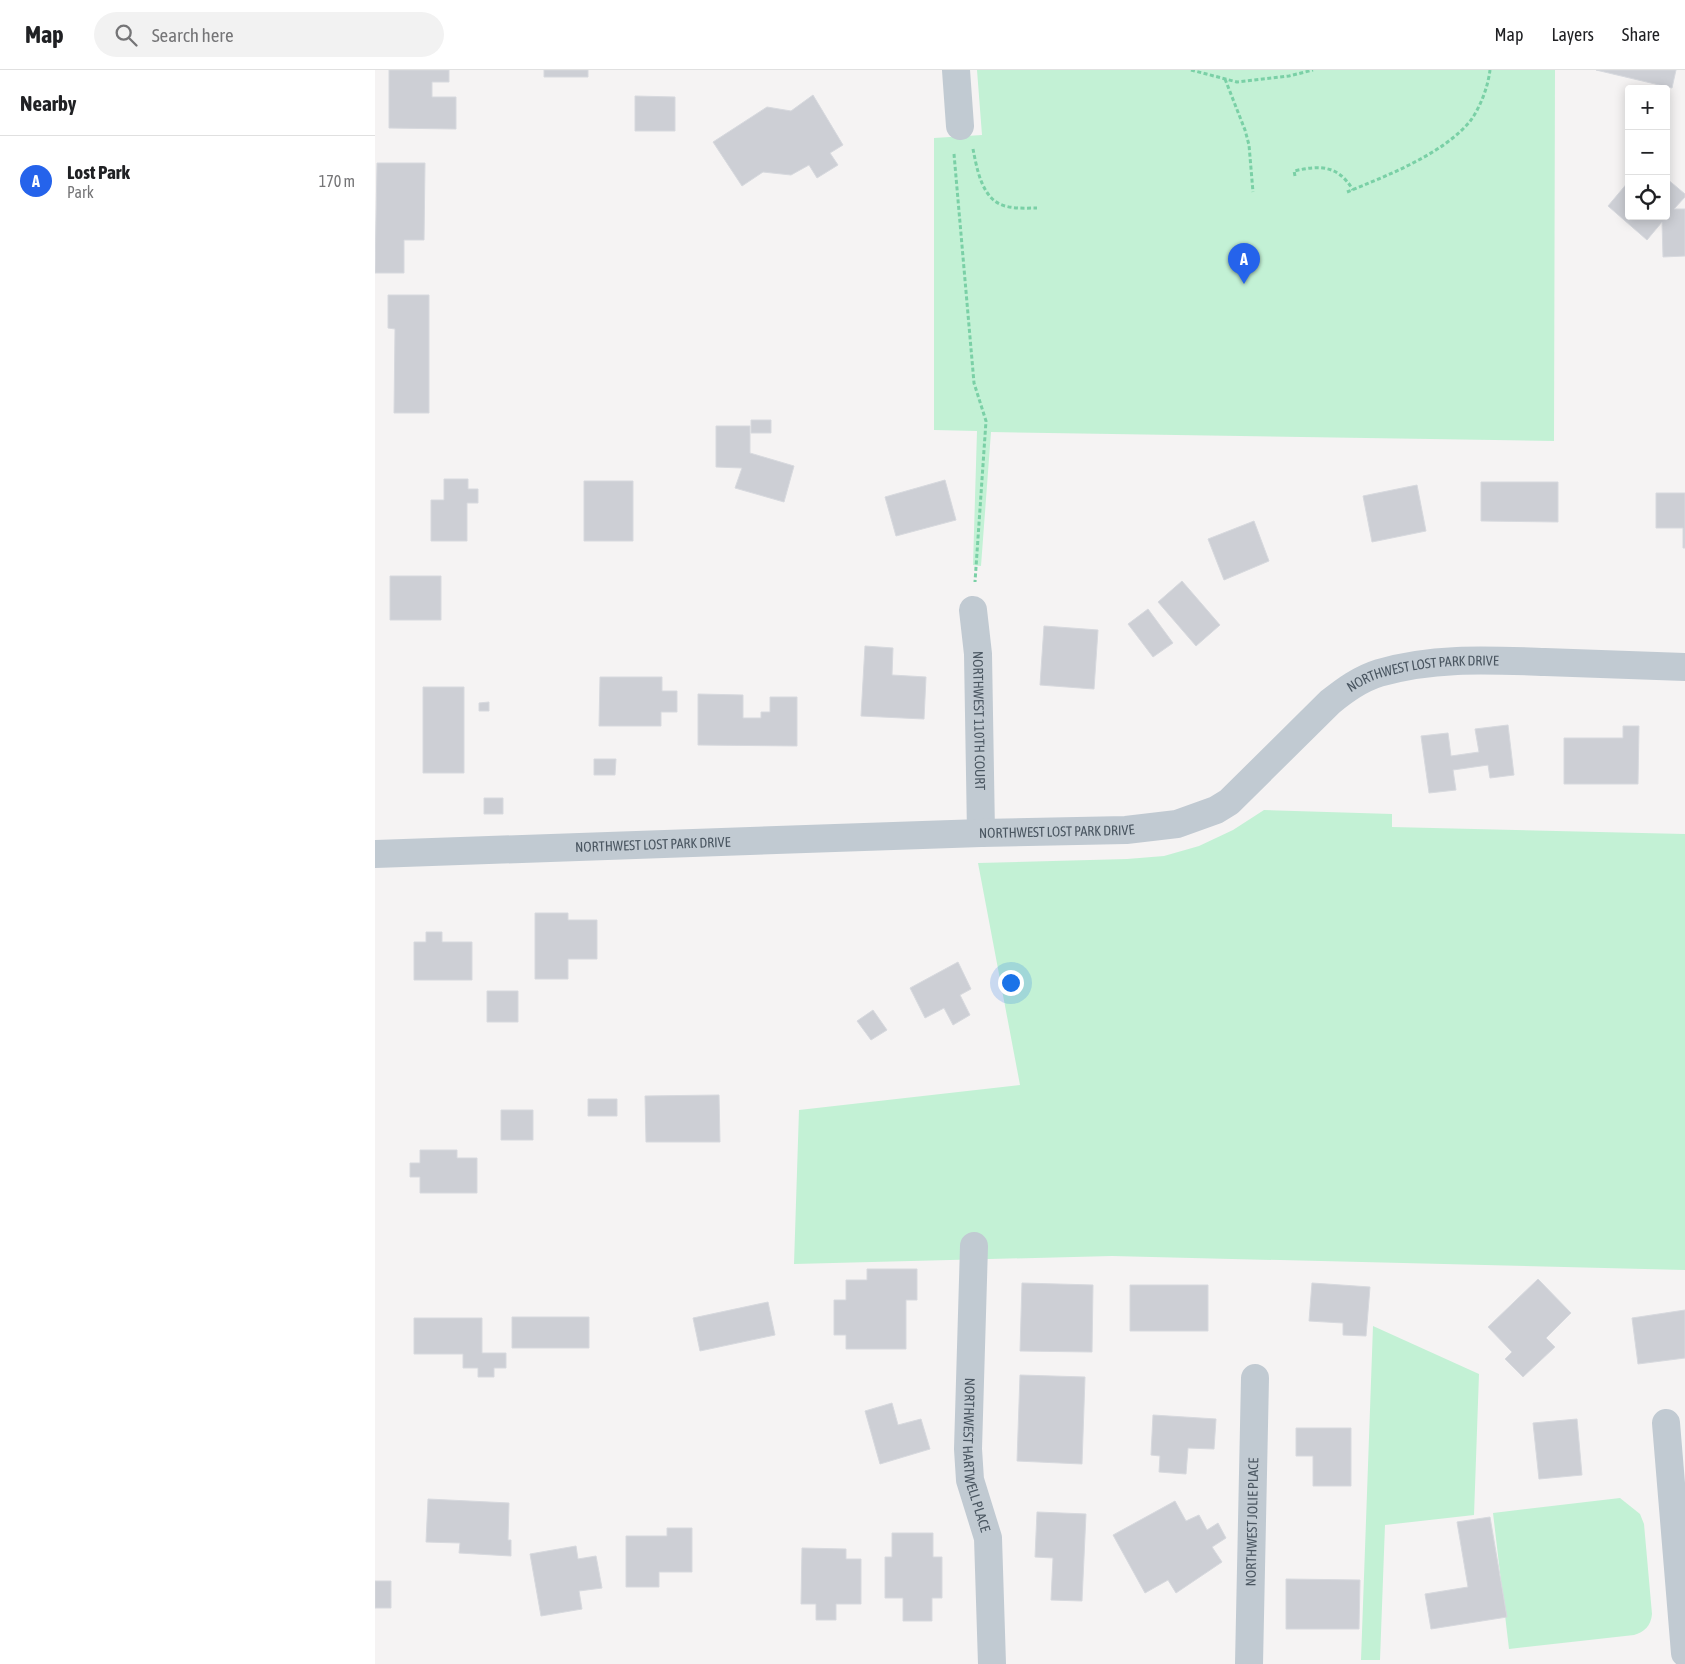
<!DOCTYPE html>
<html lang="en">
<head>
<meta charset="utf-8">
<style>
	body { margin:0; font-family:"Asap Condensed",sans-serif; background:#f2f2f2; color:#202124 }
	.controls { position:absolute; right:15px; top:15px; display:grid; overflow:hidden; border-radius:5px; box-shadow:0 2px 12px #0003 }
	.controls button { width:45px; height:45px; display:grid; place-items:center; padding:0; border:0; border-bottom:1px solid #e0e0e0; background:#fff; color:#202124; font:25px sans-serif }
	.you { position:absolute; left:635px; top:912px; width:18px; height:18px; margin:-12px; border:4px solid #fff; border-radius:50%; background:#1a73e8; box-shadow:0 0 0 8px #1a73e833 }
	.badge { display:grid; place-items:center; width:32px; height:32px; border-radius:50%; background:#2563eb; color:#fff; font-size:16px; font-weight:700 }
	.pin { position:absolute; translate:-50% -41px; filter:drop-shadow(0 1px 2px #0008) }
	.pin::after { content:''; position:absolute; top:26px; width:18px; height:15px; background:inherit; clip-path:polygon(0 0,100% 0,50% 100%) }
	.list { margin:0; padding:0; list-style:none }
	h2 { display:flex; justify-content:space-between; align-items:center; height:65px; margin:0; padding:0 20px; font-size:21px }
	h2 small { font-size:16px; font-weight:400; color:#757577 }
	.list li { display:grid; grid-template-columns:32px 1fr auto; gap:15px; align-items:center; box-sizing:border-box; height:90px; padding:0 20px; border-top:1px solid #e0e0e0 }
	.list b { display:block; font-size:19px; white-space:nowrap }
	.list p { margin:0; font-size:16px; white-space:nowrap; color:#757577 }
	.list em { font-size:16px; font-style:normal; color:#757577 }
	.icon { flex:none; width:28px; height:28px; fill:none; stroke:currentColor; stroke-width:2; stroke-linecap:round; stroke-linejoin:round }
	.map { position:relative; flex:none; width:1310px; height:1594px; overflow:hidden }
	header { display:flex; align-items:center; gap:30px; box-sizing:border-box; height:70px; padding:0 25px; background:#fff; border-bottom:1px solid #e0e0e0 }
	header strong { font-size:24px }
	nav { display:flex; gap:28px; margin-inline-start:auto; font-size:18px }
	.search { width:350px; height:45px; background:#f2f2f2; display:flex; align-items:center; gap:12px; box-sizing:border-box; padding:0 18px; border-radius:28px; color:#757577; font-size:19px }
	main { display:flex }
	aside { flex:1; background:#fff }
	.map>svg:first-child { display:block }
	.green { fill:#c3f1d5 }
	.building { fill:#cdcfd5; stroke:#d7d9de }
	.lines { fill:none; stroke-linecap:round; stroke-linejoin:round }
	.path { stroke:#7ad0a6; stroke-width:3; stroke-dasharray:4 2.5; stroke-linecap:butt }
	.minor { stroke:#c1cad2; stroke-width:28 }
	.labels { text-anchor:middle; stroke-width:4.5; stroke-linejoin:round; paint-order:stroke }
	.street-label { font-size:14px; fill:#4a5661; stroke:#fff }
</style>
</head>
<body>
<header>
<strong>Map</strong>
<div class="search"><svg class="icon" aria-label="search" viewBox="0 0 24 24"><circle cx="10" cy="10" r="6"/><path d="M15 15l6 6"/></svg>Search here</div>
<nav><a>Map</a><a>Layers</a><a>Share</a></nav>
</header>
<main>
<aside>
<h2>Nearby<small></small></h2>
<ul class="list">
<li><span class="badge">A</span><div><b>Lost Park</b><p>Park</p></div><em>170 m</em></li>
</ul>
</aside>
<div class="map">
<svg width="1310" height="1594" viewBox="0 0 1310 1594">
	<rect width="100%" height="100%" fill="#f5f3f3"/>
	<!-- green -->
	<path class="green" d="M602,0H1180L1179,371L616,362L606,496L598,495L602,361L559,360V68L607,65Z
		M889,740L1017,744V757L1310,764V1200L737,1186L419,1194L424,1040L645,1015L603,793L752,789L789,786L824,776L858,760Z
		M998,1256L1104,1304L1099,1445L1010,1455L1005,1590H986Z
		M1245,1428L1265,1444L1269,1454L1277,1544C1276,1556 1269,1562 1259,1565L1134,1579L1118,1443Z"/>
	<!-- building -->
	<path class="building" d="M14,0H74V12H57V27H81V59L14,58Z
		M169,0H213V7H169Z
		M1221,0H1301L1297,18Z
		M438,25L468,75L455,83L463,95L442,108L434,95L416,105L388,102L367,116L338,72L392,37L416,41Z
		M260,26L300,27V61H260Z
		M2,93H50L49,170H29V203H0Z
		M1291,108L1310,124V127L1299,139H1310V186L1288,187L1287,152L1272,170L1233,136L1254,111V146H1291Z
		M13,225H54V343H19L20,259L13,258Z
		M376,350H396V363H376Z
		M341,356H375V383L419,396L409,432L360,418L367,398L341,397Z
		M69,409H93V419H103V433H92V471H56V430H69Z
		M570,410L581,450L521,466L510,427Z
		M209,411H258V471H209Z
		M1106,412H1183V452L1106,451Z
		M1042,415L1051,461L997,472L988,426Z
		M1281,423H1310V478H1308V458H1281Z
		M879,451L894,491L849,510L833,469Z
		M15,506H66V550H15Z
		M807,511L845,555L821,576L783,532Z
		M773,539L798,573L778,587L753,554Z
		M669,556L723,560L719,619L665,615Z
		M490,576L518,578L517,605L551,607L549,649L486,646Z
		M225,607H287V621H302V642H286V656H224Z
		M48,617H89V703H48Z
		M323,624L368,625V648H386V642H395V627H422V676L323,675Z
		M114,632V641H104V633Z
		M1133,655L1139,705L1115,708L1113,695L1078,700L1081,720L1054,723L1046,666L1073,663L1076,686L1104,682L1100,659Z
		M1248,656H1264L1263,714H1189V668H1248Z
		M219,689H241L240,705H219Z
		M109,728H128V744H109Z
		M160,843H193V850H222V889H193V909H160Z
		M51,862H67V872H97V910H39V872H51Z
		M583,892L596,919L585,925L595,945L578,955L569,938L550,948L535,918Z
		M112,921H143V952H112Z
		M498,940L512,960L496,970L482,951Z
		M344,1025L345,1072H271L270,1026Z
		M213,1029H242V1046H213Z
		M126,1040H158V1070H126Z
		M45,1080H82V1088H102V1123H45V1107H35V1093H45Z
		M492,1199H542V1230H531V1279H471V1265H459V1230H471V1210H492Z
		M1163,1209L1196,1243L1171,1268L1180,1277L1148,1307L1130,1289L1137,1282L1113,1257Z
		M647,1213L718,1215L717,1282L645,1281Z
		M937,1213L995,1217L991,1266L968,1265V1253L934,1251Z
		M755,1215H833V1261H755Z
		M393,1232L400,1265L325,1281L318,1248Z
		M1310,1240V1288L1263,1294L1257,1248Z
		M137,1247H214V1278H137Z
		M39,1248H107V1283H131V1298H119V1307H103V1298H88V1284H39Z
		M645,1305L710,1307L707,1394L642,1391Z
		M517,1333L523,1355L546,1349L555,1379L505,1394L490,1341Z
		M778,1345L841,1349L839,1379L813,1378L811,1404L784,1402L785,1386L776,1385Z
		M1202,1349L1207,1405L1164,1409L1158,1353Z
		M921,1358H976V1416H938V1386H921Z
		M53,1429L134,1433L133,1470H136V1486L84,1483L85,1473L51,1472Z
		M800,1431L811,1451L824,1445L832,1460L843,1453L851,1468L837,1477L847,1492L801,1523L793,1510L770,1523L738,1465Z
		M662,1442L711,1444L707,1531L676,1530L678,1488L660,1487Z
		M1115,1447L1132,1547L1056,1559L1050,1524L1093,1517L1082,1452Z
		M292,1458H317V1502H284V1517H251V1466H292Z
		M517,1463H558V1487H567V1528H557V1551H528V1528H510V1487H517Z
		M201,1476L203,1489L221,1486L227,1518L204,1521L207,1539L166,1546L155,1484Z
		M427,1478L471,1479V1489H486V1534H461V1550H441V1534H426Z
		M911,1509L985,1510L984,1559H911Z
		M0,1511H16V1538H0Z"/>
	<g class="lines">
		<!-- path -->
		<path class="path" d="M816,0L862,12L914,6L938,0
			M850,9L870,60L874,75L878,122
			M598,79C602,99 607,130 630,136C641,139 652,138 662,138
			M579,84L599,313L611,351L600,512
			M920,106L919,101C945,95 963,95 978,120
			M972,122C1011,106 1069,84 1096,50C1106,36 1113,16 1115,0"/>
		<!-- minor -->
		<g class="minor">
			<path d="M581,0L585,56"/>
			<path id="s1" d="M598,540L603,584L606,763"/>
			<path id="s2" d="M0,784L606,763L751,760L802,754L841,740L854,732L955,632C970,620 985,609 1004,603C1058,587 1114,590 1170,592C1216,594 1263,595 1310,597"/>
			<path id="s3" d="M599,1176L593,1379L595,1410L613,1468L617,1594"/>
			<path d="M1291,1353L1310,1583"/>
			<path id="s4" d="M874,1594L880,1308"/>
		</g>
	</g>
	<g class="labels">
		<!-- street labels -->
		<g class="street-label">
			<text dy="5" stroke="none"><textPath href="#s2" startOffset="1102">NORTHWEST LOST PARK DRIVE</textPath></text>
			<text dy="5" stroke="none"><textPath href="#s1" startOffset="111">NORTHWEST 110TH COURT</textPath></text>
			<text dy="5" stroke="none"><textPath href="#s2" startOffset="682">NORTHWEST LOST PARK DRIVE</textPath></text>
			<text dy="5" stroke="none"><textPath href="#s2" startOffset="278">NORTHWEST LOST PARK DRIVE</textPath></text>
			<text dy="5" stroke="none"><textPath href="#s3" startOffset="210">NORTHWEST HARTWELL PLACE</textPath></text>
			<text dy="5" stroke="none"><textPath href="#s4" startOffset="142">NORTHWEST JOLIE PLACE</textPath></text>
		</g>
	</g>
</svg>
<div class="controls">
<button>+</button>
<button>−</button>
<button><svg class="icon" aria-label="locate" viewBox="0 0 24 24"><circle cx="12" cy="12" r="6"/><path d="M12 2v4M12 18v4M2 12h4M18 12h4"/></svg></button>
</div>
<div class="you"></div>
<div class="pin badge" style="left:869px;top:214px">A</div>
</div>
</main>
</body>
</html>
